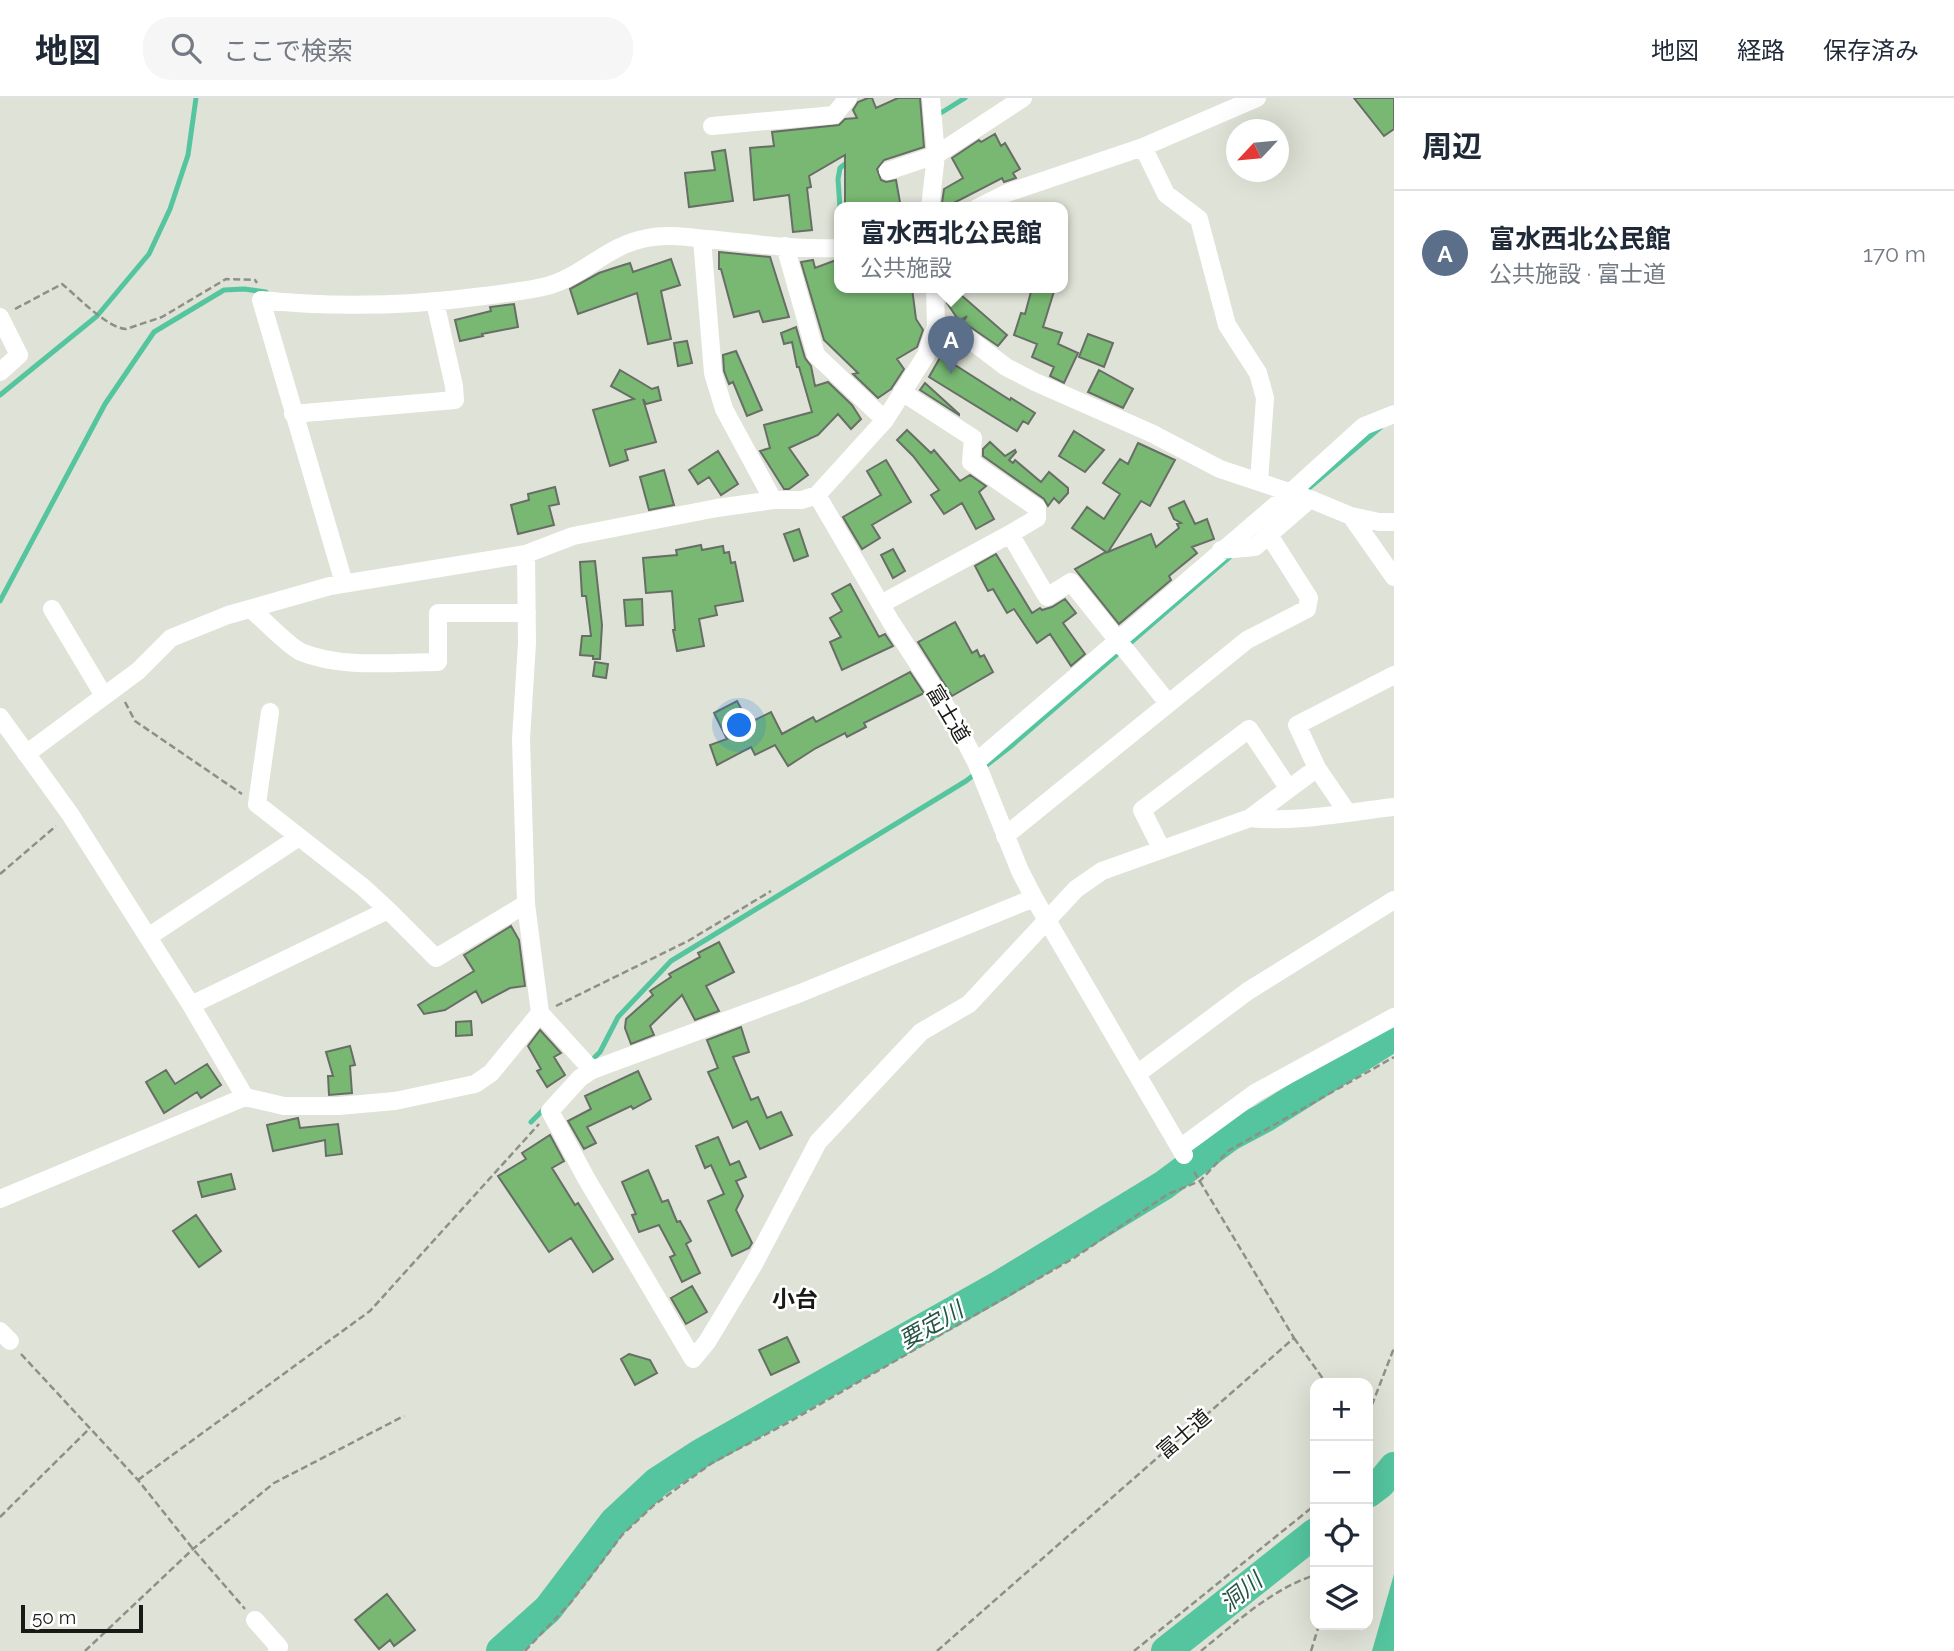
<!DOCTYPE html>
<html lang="ja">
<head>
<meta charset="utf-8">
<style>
	body { margin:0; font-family:Raleway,"Noto Sans JP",sans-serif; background:#f6f6f7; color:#1f2937 }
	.controls { position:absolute; right:21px; bottom:21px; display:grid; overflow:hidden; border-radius:14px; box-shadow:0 7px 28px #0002 }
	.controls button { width:63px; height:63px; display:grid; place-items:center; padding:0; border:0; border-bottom:2px solid #e0e1e3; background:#fff; color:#1f2937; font:35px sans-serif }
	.compass { position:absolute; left:1226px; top:21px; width:63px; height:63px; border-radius:50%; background:#fff; box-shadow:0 7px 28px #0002; rotate:244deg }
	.scale { position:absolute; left:21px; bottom:18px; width:122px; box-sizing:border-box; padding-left:7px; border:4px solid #191a15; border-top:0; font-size:19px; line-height:24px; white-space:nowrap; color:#191a15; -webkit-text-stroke:5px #fff; paint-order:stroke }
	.you { position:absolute; left:740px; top:628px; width:24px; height:24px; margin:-18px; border:5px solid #fff; border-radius:50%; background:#1a73e8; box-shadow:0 0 0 10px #1a73e833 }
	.badge { display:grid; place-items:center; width:46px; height:46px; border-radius:50%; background:#2b74a8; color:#fff; font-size:23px; font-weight:700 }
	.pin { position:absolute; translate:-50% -58px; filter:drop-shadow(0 2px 4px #0008) }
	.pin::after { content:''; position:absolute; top:37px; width:24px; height:21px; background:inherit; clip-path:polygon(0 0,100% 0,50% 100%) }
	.popup { position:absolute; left:834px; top:104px; width:234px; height:91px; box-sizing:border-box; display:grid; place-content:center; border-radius:14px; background:#fff; filter:drop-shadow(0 2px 5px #0005); font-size:23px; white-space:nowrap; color:#747a83 }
	.popup b { font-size:26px; color:#1f2937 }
	.popup::after { content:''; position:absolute; left:50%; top:100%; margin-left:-14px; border:14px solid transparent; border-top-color:#fff }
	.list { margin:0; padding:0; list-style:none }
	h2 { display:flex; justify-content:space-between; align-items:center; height:91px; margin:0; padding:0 28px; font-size:30px }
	h2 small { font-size:23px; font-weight:400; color:#747a83 }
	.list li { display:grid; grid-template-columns:46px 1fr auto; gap:21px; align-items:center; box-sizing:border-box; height:126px; padding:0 28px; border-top:2px solid #e0e1e3 }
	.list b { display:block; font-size:26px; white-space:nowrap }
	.list p { margin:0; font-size:23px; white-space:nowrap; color:#747a83 }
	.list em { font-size:23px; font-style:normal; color:#747a83 }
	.icon { flex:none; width:38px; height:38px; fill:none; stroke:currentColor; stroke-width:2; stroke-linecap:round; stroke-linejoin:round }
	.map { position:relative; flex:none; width:1394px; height:1553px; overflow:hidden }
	header { display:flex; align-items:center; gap:42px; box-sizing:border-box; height:98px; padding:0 35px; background:#fff; border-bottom:2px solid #e0e1e3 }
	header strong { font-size:33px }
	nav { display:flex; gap:38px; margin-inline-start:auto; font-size:24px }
	.search { width:490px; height:63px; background:#f6f6f7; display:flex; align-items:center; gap:18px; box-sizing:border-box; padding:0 24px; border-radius:28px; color:#747a83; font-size:26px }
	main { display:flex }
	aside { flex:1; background:#fff }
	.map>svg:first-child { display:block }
	.water { fill:#54c59e }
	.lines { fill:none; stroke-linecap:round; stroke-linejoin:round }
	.stream { stroke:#54c59e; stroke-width:5 }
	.river { stroke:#54c59e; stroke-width:30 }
	.building { fill:#78b872; stroke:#676e66; stroke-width:2 }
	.path { stroke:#8e9087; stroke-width:2.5; stroke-dasharray:7 3.5; stroke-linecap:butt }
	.minor { stroke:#fff; stroke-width:18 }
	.labels { text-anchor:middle; stroke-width:5; stroke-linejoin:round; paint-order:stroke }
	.street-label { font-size:21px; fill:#191a15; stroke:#fff }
	.neighbourhood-label { font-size:23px; font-weight:bold; fill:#191a15; stroke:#fff }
	.water-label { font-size:23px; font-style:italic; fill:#265544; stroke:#fff }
</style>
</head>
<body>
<header>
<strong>地図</strong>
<div class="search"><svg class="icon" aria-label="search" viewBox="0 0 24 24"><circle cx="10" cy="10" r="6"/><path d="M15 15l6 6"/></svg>ここで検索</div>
<nav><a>地図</a><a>経路</a><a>保存済み</a></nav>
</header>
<main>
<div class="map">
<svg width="1394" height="1553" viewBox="0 0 1394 1553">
	<rect width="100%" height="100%" fill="#dfe2d6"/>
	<!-- water -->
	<path class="water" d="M1394,1476V1553H1372Z"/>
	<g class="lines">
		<!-- stream -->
		<path class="stream" d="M936,18L965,0
			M840,110L838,81L840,70L850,62
			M0,297L97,218L149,156L170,111L188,57L196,0
			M1303,395L1381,329
			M0,503L105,306L154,234L224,192L244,191L266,194
			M589,965L600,954L618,919L671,863L966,683L1010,649L1232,457
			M531,1024L546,1009"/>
		<!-- river -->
		<path class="river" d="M1368,1395L1380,1386L1394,1369
			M501,1553L548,1511L614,1424L657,1384L700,1356L1000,1187L1164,1087L1230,1038L1264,1020L1394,938
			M1166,1553L1315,1435"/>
	</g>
	<!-- building -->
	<path class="building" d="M868,0H872L876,10L898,0H920L924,49L884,62L877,71L881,82L886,84L896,82L901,110H845V57L809,78L811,89L807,90L812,132L793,134L789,97L754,102L750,50L774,48L772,34L839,27L845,21L857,20L853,12L858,4Z
		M1354,0H1394V31L1384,38Z
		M995,36L1001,48L1005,45L1020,71L1013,75L1016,80L1004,84L1002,80L944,110L942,105L944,91L963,80L952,60L979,42L981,44Z
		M725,52L733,103L689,109L685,75L715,72L712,54Z
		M719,154L770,159L789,219L763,224L759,213L734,219L721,171H719Z
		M671,161L680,187L661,193L671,241L648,246L637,195L578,216L570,191L599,175L614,170L630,165L633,174Z
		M839,161V190H871L873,194L912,190L916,221L923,232L917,249L897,261L904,271L891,291L878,300L853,276L858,275L824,242L801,164L813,162L815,170Z
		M946,190H953L1007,237L998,248L963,224L967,218L959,223L947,205Z
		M1032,190H1055L1043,229L1062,235L1058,246L1078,255L1064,285L1050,278L1054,269L1032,259L1037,246L1014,237L1021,215L1025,216Z
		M514,206L518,229L482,236L483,238L460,243L455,222L491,213L490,209Z
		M796,229L805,260L811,268L815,288L828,284L852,307L861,321L851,331L838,316L818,337L789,350L808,377L789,391H784L760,353L770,350L764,327L812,314L799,269H797L792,244L784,246L781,235Z
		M1088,236L1113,245L1104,269L1079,259Z
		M687,243L692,265L678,268L674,245Z
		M736,253L762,312L747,318L733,284L729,286L724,273L723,257Z
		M941,258L1010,302L1011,300L1035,315L1028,326L1023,323L1017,333L929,279Z
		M620,272L652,291L658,289L661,302L646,306L643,301L656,344L625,352L628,362L610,368L593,312L634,301L611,288Z
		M1099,272L1133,291L1123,310L1088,294Z
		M925,285L959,316V317L920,292Z
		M907,332L931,355L934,352L960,383L970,377L986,388L979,394L994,421L976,431L962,405L944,416L931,397L939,392L913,358L897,342Z
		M1074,333L1104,352L1085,374L1059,358Z
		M990,344L1005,358L1015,352L1016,354L1009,362L1013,365L1015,362L1041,384L1049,374L1068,390V395L1059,405L1054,400L1048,408L1044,401L983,358V351Z
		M1138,345L1175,362L1150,408L1141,403L1108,454L1151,436L1156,449L1179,430L1177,426L1181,425L1174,421L1169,410L1184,403L1195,426L1207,421L1214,441L1192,449L1197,455L1169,478L1171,482L1119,526L1075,471L1106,454L1072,430L1087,409L1104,421L1120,396L1103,385L1120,361L1128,366Z
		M718,353L738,386L721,397L709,379L698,386L689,372Z
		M886,362L911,404L872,427L880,440L862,451L843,419L881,397L867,373Z
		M664,372L674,407L649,412L640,379Z
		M555,389L559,406L549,408L554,427L518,436L511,407L529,402L528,396Z
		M799,431L808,458L794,463L784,436Z
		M701,447L702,452L723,448L724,455L729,454L731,465L735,464L743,503L715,508L717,517L699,521L704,548L677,553L673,532H675L672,493L646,495L643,460L677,457L676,452Z
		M893,451L905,473L893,480L881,457Z
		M996,456L1032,515L1040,510L1042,512L1052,509L1065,501L1076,515L1063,525L1085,556L1071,568L1050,536L1037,545L1014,511L1007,515L993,491L988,493L975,468Z
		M595,463L602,527L600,561H593V558L580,557L582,538H591L586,498H582L580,464Z
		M850,486L879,539L885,536L893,548L842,572L830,544L841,539L830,520L842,513L832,496Z
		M642,501L643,527L626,528L624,502Z
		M955,524L972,555L977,552L980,559L984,557L993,574L952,598L918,544Z
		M595,564L608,566L606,580L593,578Z
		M910,574L924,595L864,625L866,629L847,639L845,635L816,650L788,668L775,647L755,657L751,649L717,667L710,647L727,641L714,615L737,603L749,625L771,614L782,636L813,619L816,624Z
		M511,828L519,842L525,888L510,890L482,905L476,893L445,912L424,916L418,907L474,873L464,857Z
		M719,844L734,874L706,888L719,913L695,922L682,897L650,928L654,937L631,946L625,930L626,921L653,897L650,893L671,879L669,876L700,859L698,855Z
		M471,923L472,937L456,938V924Z
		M741,929L749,954L733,959L751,1002L758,999L767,1020L781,1014L792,1037L760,1051L747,1023L733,1030L708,974L718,970L707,942Z
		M540,932L561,955L554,959L565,977L547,989L537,973L541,971L528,948Z
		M350,948L355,967L350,968L352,995L329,997L328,978H333L326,954Z
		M207,966L221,987L201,1000L197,994L164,1015L146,984L166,972L175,986Z
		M638,973L651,1001L633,1011L631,1008L587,1029L596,1045L584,1051L568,1023L591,1011L585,998Z
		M298,1020L300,1030L338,1026L342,1056L326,1058L325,1042L273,1053L267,1027Z
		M550,1037L564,1063L552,1070L575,1107L578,1105L613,1161L593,1174L571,1140L549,1154L498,1078L526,1061L522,1055Z
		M718,1039L730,1067L739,1063L746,1079L736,1083L743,1098L736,1112L752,1145L749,1150L732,1158L708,1103L724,1096L711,1067L705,1070L696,1048Z
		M648,1072L662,1104L668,1102L677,1124L680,1123L691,1143L686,1146L700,1175L682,1184L670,1159L675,1157L659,1127L639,1134L632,1117L636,1116L622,1084Z
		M231,1076L235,1091L202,1099L198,1084Z
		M196,1117L221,1153L199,1169L173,1133Z
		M692,1188L707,1214L686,1226L671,1200Z
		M787,1239L799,1264L771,1277L759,1252Z
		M629,1256L650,1262L657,1275L635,1287L621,1261Z
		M387,1496L415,1532L394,1548L390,1542L379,1551L355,1522Z"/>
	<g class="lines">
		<!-- path -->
		<path class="path" d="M15,211L62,186C77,198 107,230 126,231L162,219L226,181L255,182L257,185
			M125,604L135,623L242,696
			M0,776L56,728
			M556,908L688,843L771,793
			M1294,1240L1326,1285
			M21,1256L138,1382L193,1451L245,1511
			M1368,1317L1394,1250
			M138,1382L370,1213L539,1026
			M0,1419L90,1330
			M85,1553L193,1451L274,1385L404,1318
			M525,1553L572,1503L622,1437L654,1407L712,1365L789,1324L1074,1160L1168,1096L1200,1083L1228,1053L1394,959
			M937,1553L1294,1240L1193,1072
			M1134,1553L1315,1407
			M1201,1553C1235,1525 1272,1491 1315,1477
			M1311,1553L1319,1527"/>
		<!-- minor -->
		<path class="minor" d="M712,28L834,17L848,0
			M1143,49L1166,96L1199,121L1227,227L1258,275L1265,300L1259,383
			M888,73L936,57L1023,0
			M930,110L936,57L931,0
			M977,110L1007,95L1143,49L1257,0
			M702,141L713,275L724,311L773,402
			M785,148L816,257L885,322
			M935,190L936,228L926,257L885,322L817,397L891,524L952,618L976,664L1020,773L1034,800L1184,1057
			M0,219L19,257L0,274
			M936,228L964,237L1006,269L1035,284L1151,335L1220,371L1310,401L1351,418L1379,424H1394
			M902,294L973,340L971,364L1037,410V420L1010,436
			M293,316L455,302L454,288L435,204
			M1351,418L1394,479
			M1221,452L1255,449L1310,401
			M344,485L261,202C336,210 409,208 484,198C505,195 527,193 547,188C584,178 607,147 647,140C667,136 686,139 706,141C750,145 795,152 839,150
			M881,506L1010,436L1047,499L1071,484L1168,605
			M52,511L104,598
			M251,511C263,521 288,548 301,554C342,571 395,564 438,564V515H527
			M0,619L70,716L191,907L245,999L0,1101
			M26,656L138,573L171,540L228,517L330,488L526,456L573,438L717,410L773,402H802L817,397
			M976,664L1290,395L1364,328L1394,316
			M1347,714L1317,670L1297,627L1394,577
			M1250,720L1317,670
			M1005,738L1247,542L1307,511L1309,500L1269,437
			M1161,750L1142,712L1249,631L1289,691
			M1034,800L798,896L592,972L580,980L550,1013L586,1080L693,1261L707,1244L754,1166L818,1044L921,934L969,906L1076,791L1102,773L1250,720C1297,725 1347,714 1394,709
			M388,812L436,860L526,806
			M148,839L299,739
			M191,907L388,812L363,789L257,706L270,614
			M540,915L592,972
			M1137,976L1248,893L1394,802
			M245,999L284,1008H338L395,1003L475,986L491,975L540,915L526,806L521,641L527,545L526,456
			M1180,1050L1255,995L1394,919
			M0,1233L10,1243
			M255,1522L279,1549L277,1553"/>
	</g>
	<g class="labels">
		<!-- street labels -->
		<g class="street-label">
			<text transform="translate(948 616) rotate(59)" y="7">富士道</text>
			<text transform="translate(1184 1336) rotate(-41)" y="7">富士道</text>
		</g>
		<!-- neighbourhood labels -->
		<g class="neighbourhood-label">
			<text x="795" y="1209">小台</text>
		</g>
		<!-- water labels -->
		<g class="water-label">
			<text transform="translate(931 1227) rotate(-30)" y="8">要定川</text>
			<text transform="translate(1241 1494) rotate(-39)" y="8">洞川</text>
		</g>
	</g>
</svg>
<div class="controls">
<button>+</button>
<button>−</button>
<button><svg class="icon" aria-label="locate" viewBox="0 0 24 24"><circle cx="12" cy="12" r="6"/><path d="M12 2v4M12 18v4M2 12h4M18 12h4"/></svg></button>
<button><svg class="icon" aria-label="layers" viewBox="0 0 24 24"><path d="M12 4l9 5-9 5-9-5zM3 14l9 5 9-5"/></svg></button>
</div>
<svg class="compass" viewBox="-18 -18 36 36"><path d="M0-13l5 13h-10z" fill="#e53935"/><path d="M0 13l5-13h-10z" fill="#747a83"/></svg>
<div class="scale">50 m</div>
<div class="you"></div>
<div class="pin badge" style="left:951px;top:276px;background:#5c6f8a">A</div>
<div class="popup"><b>富水西北公民館</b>公共施設</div>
</div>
<aside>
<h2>周辺<small></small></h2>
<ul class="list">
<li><span class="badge" style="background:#5c6f8a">A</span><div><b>富水西北公民館</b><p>公共施設 · 富士道</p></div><em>170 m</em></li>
</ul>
</aside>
</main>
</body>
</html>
